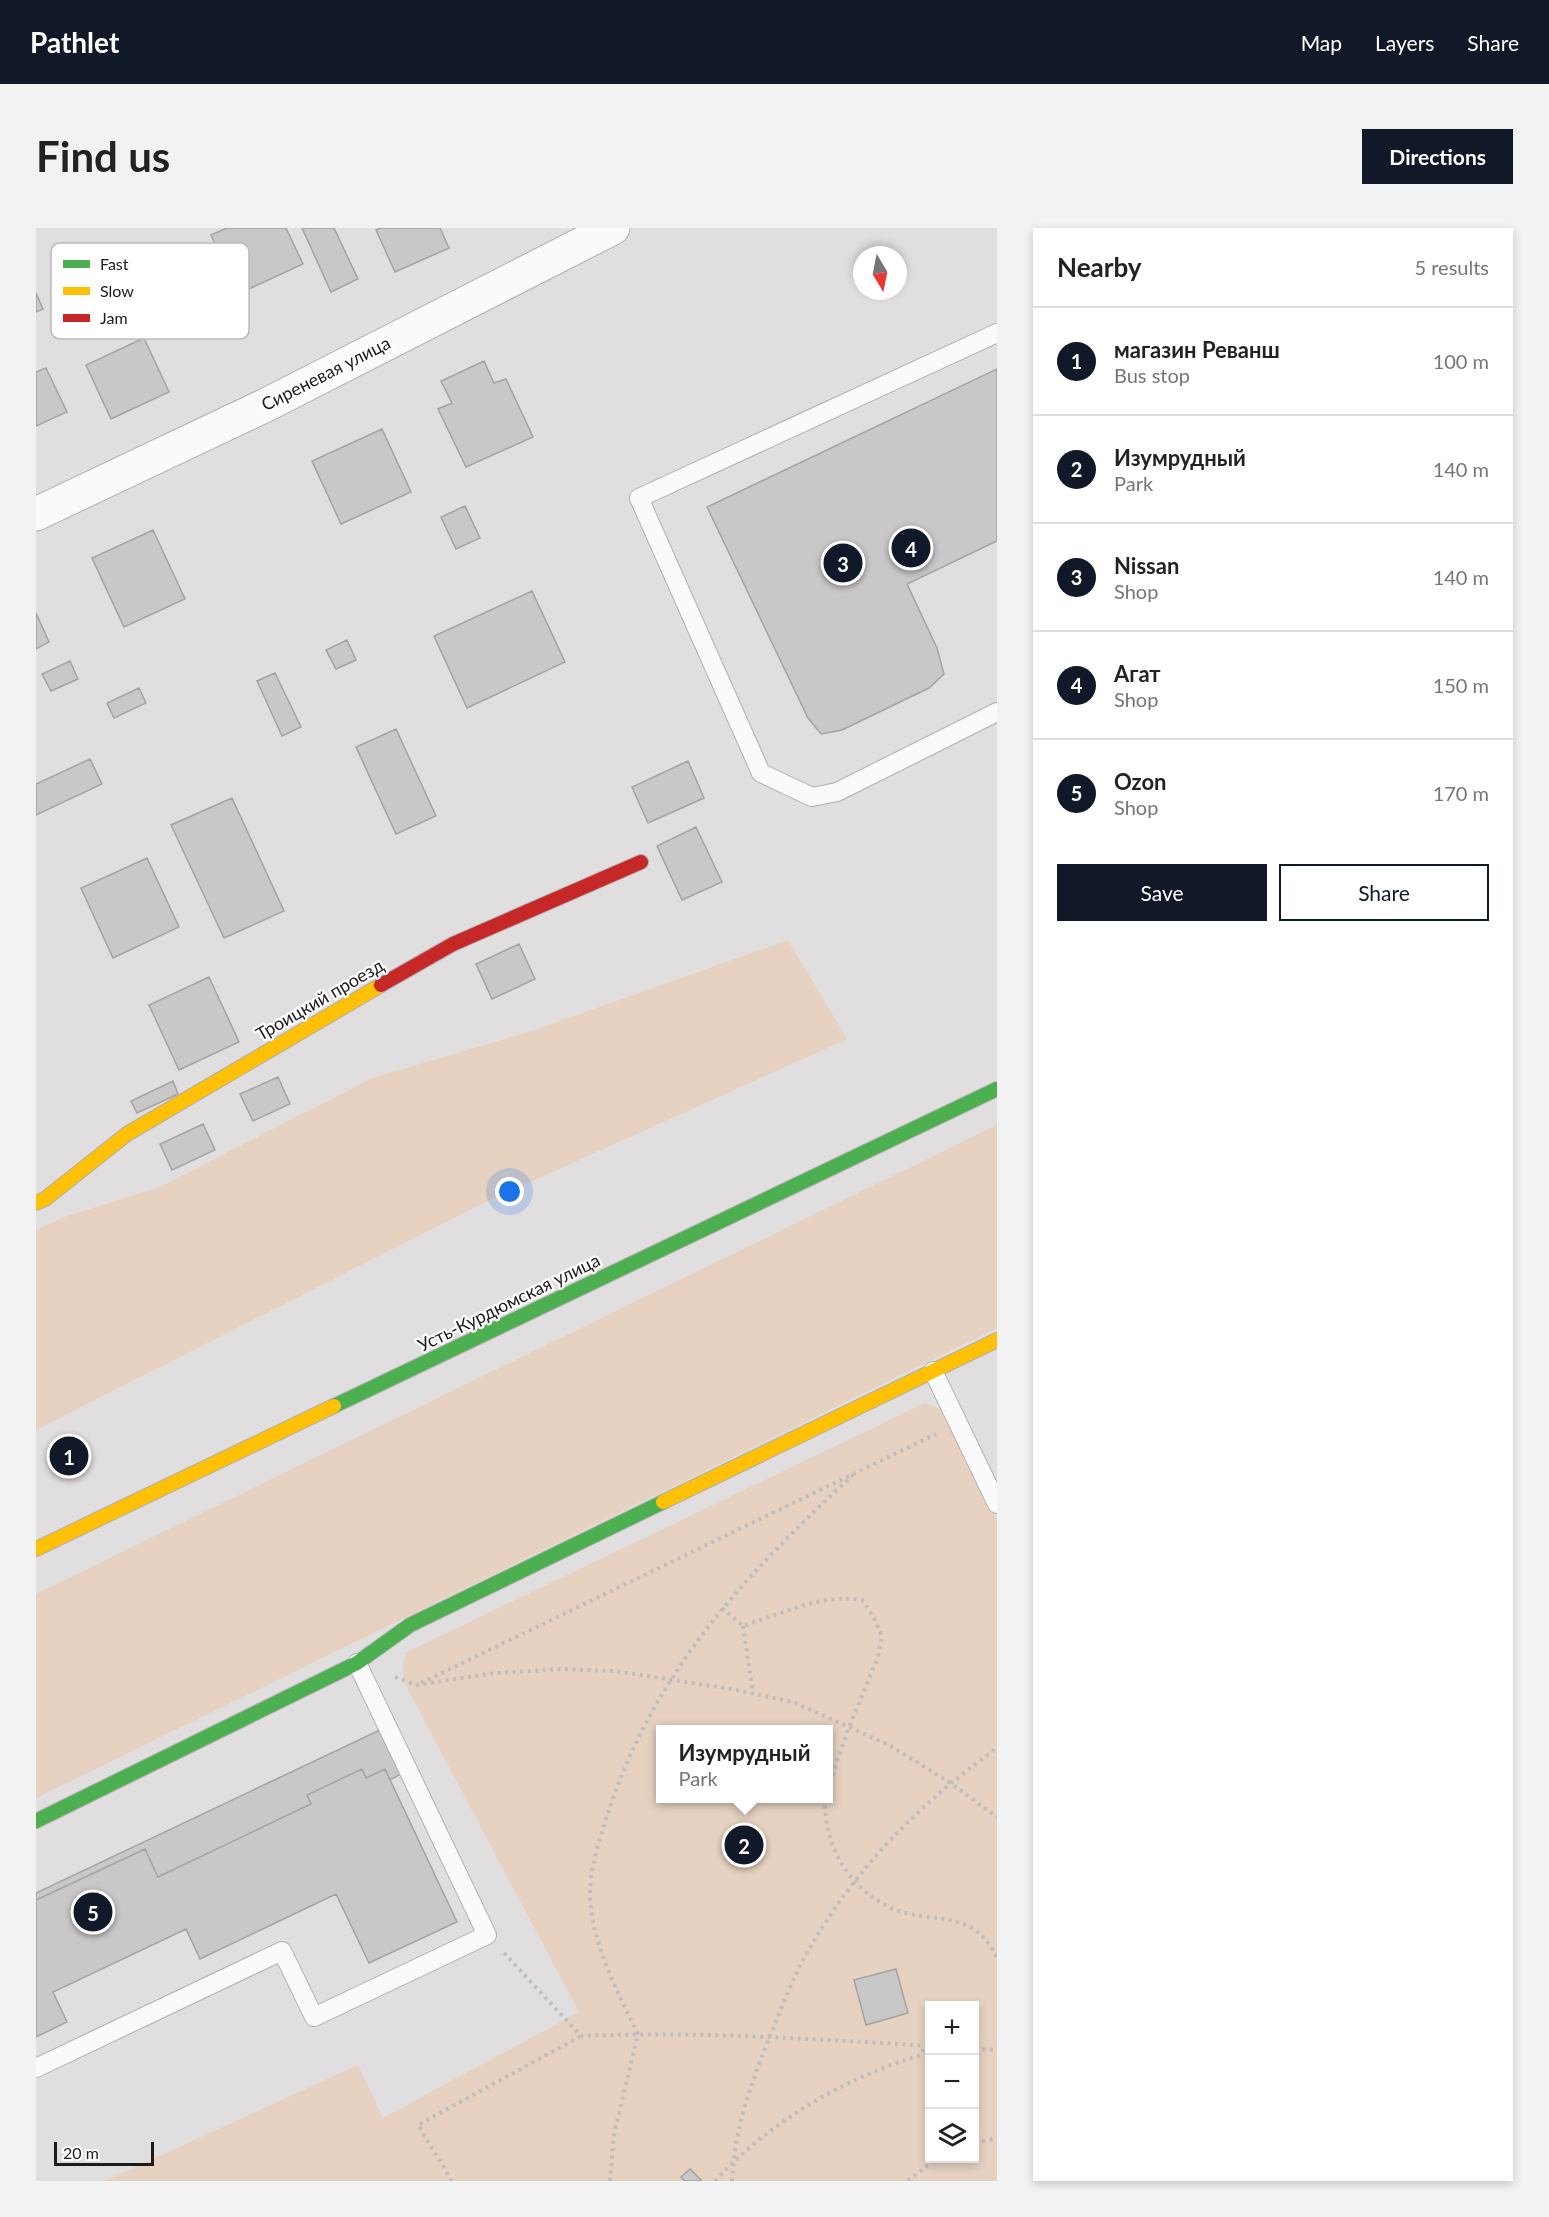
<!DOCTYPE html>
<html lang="en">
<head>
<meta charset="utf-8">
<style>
	body { margin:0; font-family:Lato,sans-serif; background:#f2f2f2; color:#222 }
	.controls { position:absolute; right:18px; bottom:18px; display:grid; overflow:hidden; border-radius:0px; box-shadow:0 3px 9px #0003 }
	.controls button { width:54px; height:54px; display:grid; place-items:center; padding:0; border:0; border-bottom:2px solid #e0e0e0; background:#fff; color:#222; font:30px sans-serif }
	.compass { position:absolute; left:817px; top:18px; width:54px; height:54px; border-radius:50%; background:#fff; box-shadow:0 3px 9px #0003; rotate:170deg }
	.scale { position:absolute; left:18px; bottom:15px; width:100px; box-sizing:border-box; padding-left:6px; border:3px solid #1d1b1c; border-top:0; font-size:16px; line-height:21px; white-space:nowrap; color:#1d1b1c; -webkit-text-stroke:4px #fff; paint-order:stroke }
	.you { position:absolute; left:474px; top:964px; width:21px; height:21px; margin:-15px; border:4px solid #fff; border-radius:50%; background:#1a73e8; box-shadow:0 0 0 9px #1a73e833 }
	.badge { display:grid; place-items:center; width:39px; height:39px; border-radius:50%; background:#111827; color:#fff; font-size:20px; font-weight:700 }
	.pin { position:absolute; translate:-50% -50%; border:3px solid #fff; box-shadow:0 2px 6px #0006 }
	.popup { position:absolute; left:620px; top:1497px; width:177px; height:78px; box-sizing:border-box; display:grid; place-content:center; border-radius:0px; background:#fff; filter:drop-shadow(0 2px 4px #0005); font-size:20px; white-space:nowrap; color:#767676 }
	.popup b { font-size:22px; color:#222 }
	.popup::after { content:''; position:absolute; left:50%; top:100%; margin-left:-12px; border:12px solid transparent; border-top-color:#fff }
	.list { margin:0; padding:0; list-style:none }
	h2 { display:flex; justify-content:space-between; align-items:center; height:78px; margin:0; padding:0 24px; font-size:26px }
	h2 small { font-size:20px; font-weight:400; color:#767676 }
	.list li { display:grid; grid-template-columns:39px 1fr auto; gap:18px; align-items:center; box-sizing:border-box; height:108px; padding:0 24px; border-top:2px solid #e0e0e0 }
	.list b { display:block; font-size:22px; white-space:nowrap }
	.list p { margin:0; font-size:20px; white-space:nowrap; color:#767676 }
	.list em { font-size:20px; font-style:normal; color:#767676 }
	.actions { display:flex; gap:12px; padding:18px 24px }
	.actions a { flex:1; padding:14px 0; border:2px solid #111827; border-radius:0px; text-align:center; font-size:21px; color:#111827 }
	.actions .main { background:#111827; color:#fff }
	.icon { flex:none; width:33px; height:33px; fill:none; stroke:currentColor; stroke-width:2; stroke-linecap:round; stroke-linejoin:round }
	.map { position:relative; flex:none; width:961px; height:1953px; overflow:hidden; border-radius:0px }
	header { display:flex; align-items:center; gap:36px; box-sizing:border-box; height:84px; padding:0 30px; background:#111827; color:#fff }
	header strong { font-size:28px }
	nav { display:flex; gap:33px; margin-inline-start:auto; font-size:21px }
	.intro { display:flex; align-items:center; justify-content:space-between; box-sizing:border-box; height:144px; padding:0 36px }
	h1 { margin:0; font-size:42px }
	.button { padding:15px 27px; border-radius:0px; background:#111827; color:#fff; font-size:21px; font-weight:700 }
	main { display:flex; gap:36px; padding:0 36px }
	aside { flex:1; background:#fff; border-radius:0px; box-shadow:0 3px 9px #0003 }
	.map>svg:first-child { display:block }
	.green { fill:#e7d2c1; fill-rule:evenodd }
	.building { fill:#c9c7c8; stroke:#a4a3a4; stroke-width:1.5 }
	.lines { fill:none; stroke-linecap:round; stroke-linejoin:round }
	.lane-casing { stroke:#b0aeaf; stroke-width:20 }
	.street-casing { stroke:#b0aeaf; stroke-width:35 }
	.fast-casing { stroke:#b0aeaf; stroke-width:16 }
	.slow-casing { stroke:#b0aeaf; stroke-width:16 }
	.jam-casing { stroke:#b0aeaf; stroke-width:16 }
	.path { stroke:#bfbebf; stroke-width:4; stroke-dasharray:3 4.5; stroke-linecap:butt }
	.lane { stroke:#fafafa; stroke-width:18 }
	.street { stroke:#fafafa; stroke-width:33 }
	.fast { stroke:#4caf50; stroke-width:14 }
	.slow { stroke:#ffc107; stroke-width:14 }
	.jam { stroke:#c62828; stroke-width:14 }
	.labels { text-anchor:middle; stroke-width:4.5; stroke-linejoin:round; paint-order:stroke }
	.street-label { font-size:18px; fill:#1d1b1c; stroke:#fff }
	.key { fill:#fff; stroke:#bbb; stroke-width:1.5 }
	.key-label { font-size:16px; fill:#1d1b1c }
</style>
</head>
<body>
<header>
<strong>Pathlet</strong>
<nav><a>Map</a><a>Layers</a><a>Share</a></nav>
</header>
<div class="intro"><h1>Find us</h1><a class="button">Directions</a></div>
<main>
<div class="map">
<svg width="961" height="1953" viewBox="0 0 961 1953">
	<rect width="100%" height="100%" fill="#e1dedf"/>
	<!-- green -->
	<path class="green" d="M752,712L811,811L443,977L0,1202V1002L31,988L124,959L336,850L496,803Z
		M961,897V1100L0,1570V1366Z
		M889,1175L904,1181L914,1192L961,1292V1953H69L322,1837L347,1890L543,1784L369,1456L367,1441L369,1425ZM624,1502H792V1570H624ZM894,1778H939V1930H894Z"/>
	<!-- building -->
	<path class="building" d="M191,0H250L267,36L202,66L175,7Z
		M266,0H298L322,51L295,64Z
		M345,0H404L413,20L359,44L340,2Z
		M0,65L7,81L0,84Z
		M108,110L133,164L75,191L50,137Z
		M448,133L458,155L470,151L497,209L430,239L402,181L416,175L405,153Z
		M10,140L31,184L0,198V144Z
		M961,141V313L871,356L901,420L908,446L893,460L806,502L785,506L772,490L671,279Z
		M346,201L375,264L305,296L276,233Z
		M429,278L444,310L420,321L405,289Z
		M117,302L149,371L88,399L56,330Z
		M496,363L529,434L431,480L398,408Z
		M0,385L13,414L0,421Z
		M311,412L320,432L300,441L290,422Z
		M34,433L42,451L15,463L6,446Z
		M239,445L265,499L246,508L221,453Z
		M103,460L110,475L78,490L71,475Z
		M360,501L400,588L360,606L320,519Z
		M54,531L66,556L0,587V556Z
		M652,533L668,570L612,595L596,559Z
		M196,570L248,683L188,710L135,597Z
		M660,599L686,654L646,672L621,618Z
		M111,630L143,699L77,730L45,660Z
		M483,716L499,751L456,771L440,736Z
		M173,749L203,814L143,842L113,777Z
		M242,849L254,876L217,893L204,866Z
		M137,853L142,866L101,885L95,873Z
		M167,896L179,922L136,942L124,916Z
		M346,1501L367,1545L354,1552L349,1541L330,1550L326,1541L271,1567L275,1576L122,1649L109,1621L0,1672V1665Z
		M326,1541L330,1550L349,1541L421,1694L333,1735L300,1666L164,1731L150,1701L17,1764L31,1794L0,1809V1672L109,1621L122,1649L275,1576L271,1567Z
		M860,1741L872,1785L830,1797L818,1752Z
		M654,1941L665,1952L664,1953H649L645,1949Z"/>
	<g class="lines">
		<!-- lane casing -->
		<g class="lane-casing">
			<path id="lane" d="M961,105L603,270L725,545L776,569L801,564L961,484
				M897,1143L961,1276
				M0,1840L246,1723L278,1789L451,1707L321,1435"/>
		</g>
		<!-- street casing -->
		<g class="street-casing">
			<path id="street" d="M0,286L230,177L577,0"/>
		</g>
		<!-- fast casing -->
		<g class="fast-casing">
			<path id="fast" d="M298,1178L961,861
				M0,1593L321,1435L374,1397L627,1274"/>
		</g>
		<!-- slow casing -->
		<g class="slow-casing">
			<path id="slow" d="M0,975L9,971L91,906L345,757
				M627,1274L961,1112
				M0,1321L298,1178"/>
		</g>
		<!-- jam casing -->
		<g class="jam-casing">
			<path id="jam" d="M345,757L417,716L605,634"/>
		</g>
		<!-- path -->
		<path class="path" d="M686,1380L707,1398C745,1386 786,1365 826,1372L837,1388L846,1408L842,1429L813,1499L792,1559
			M707,1398L717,1465
			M359,1449L380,1457L460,1445L526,1441L578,1443L696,1461L757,1474L853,1517L913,1554L961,1589
			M385,1455L900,1206
			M789,1570C788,1617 811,1658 853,1679C891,1698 937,1677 961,1730
			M468,1725L545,1808C662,1803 777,1811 894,1818
			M939,1821L961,1822
			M939,1915L961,1910
			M416,1953L382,1897L545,1808
			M574,1953L578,1906L602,1806C582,1766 553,1709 554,1664C555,1635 566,1603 575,1576C623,1437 713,1343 818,1246
			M679,1953C733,1894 808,1850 885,1827L889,1818
			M696,1953C698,1904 714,1858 732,1813C744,1784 755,1753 771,1725C818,1641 883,1576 961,1520
			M872,1953L901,1930"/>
		<!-- lane -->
		<use href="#lane" class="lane"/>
		<!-- street -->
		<use href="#street" class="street"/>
		<!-- fast -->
		<use href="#fast" class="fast"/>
		<!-- slow -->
		<use href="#slow" class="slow"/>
		<!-- jam -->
		<use href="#jam" class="jam"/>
	</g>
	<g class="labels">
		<!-- street labels -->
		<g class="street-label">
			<text transform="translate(290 146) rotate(-27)" y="6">Сиреневая улица</text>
			<text transform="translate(284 772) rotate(-30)" y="6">Троицкий проезд</text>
			<text transform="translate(473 1075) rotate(-26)" y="6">Усть-Курдюмская улица</text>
		</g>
	</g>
	<!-- legend -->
	<rect x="15" y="15" width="198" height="96" rx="9" class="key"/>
	<rect x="27" y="32" width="27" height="8" fill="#4caf50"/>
	<rect x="27" y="59" width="27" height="8" fill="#ffc107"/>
	<rect x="27" y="86" width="27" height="8" fill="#c62828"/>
	<g class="key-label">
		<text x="64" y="42">Fast</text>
		<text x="64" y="69">Slow</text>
		<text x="64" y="96">Jam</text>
	</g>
</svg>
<div class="controls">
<button>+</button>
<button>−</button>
<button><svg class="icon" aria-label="layers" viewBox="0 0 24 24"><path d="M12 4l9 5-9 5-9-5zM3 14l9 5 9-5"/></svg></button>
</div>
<svg class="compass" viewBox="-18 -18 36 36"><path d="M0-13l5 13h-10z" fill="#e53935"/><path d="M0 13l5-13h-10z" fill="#767676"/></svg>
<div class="scale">20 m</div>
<div class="you"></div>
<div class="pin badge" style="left:33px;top:1228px">1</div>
<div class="pin badge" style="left:708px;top:1617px">2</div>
<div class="popup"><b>Изумрудный</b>Park</div>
<div class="pin badge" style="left:807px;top:335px">3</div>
<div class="pin badge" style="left:875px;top:320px">4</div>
<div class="pin badge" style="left:57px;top:1684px">5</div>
</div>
<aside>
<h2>Nearby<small>5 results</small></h2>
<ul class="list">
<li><span class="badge">1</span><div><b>магазин Реванш</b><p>Bus stop</p></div><em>100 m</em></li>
<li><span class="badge">2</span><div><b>Изумрудный</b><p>Park</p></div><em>140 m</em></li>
<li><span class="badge">3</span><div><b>Nissan</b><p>Shop</p></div><em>140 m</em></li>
<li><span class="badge">4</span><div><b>Агат</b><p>Shop</p></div><em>150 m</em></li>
<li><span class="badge">5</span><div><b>Ozon</b><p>Shop</p></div><em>170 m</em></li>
</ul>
<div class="actions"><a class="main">Save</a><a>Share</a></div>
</aside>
</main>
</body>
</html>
